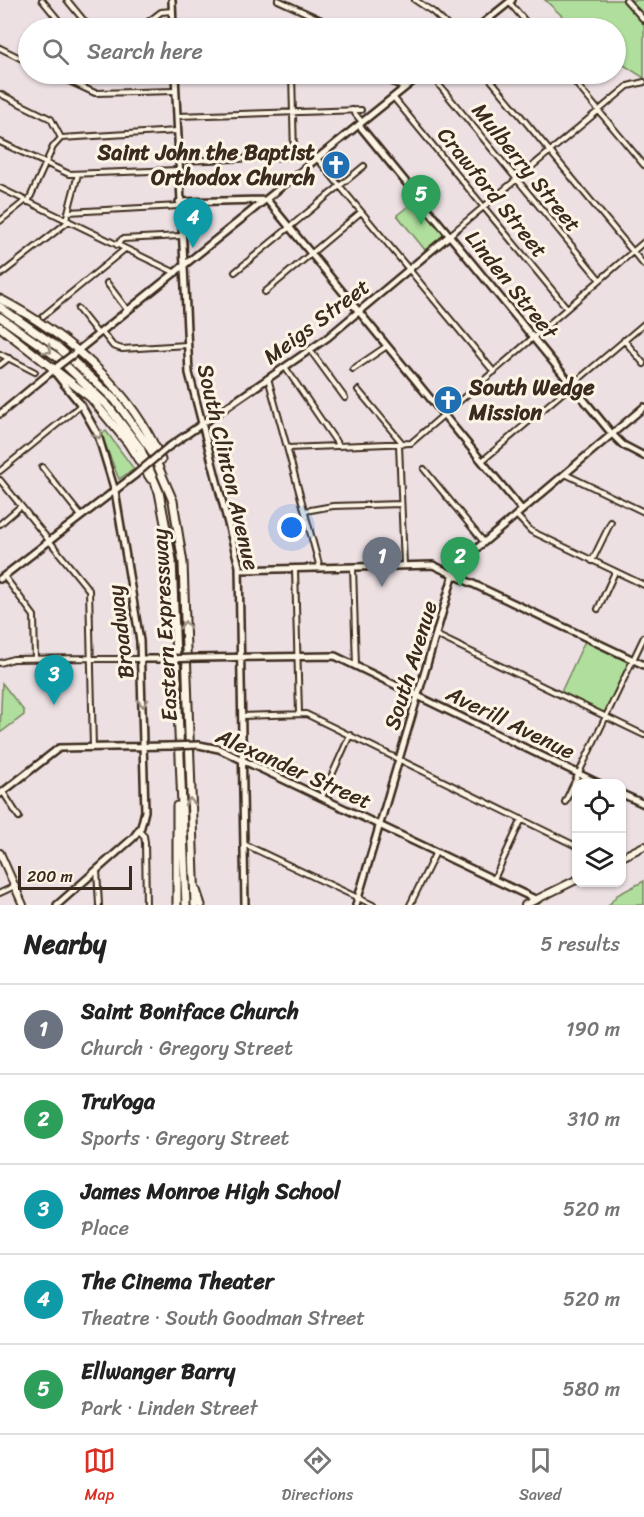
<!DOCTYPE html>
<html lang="en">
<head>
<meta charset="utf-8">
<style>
	body { margin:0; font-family:Sriracha,sans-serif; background:#f6f6f6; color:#222 }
	.controls { position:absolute; right:18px; bottom:18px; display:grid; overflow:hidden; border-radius:12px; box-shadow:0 2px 4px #0004 }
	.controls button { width:54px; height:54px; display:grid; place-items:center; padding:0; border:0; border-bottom:2px solid #e0e0e0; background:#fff; color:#222; font:30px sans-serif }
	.scale { position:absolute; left:18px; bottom:15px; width:114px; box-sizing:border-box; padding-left:6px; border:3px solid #3b2a1e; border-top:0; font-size:16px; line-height:21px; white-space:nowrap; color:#3b2a1e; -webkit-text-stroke:4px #fcf5e5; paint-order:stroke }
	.you { position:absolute; left:292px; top:528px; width:21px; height:21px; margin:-15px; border:4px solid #fff; border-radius:50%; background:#1a73e8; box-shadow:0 0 0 9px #1a73e833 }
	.badge { display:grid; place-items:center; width:39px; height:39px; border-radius:50%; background:#d93025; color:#fff; font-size:20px; font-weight:700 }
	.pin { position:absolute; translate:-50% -50px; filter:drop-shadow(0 2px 3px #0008) }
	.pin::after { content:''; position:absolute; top:32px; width:21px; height:18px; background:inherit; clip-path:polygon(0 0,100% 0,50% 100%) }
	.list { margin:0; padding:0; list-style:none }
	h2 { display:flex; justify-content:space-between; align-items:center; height:78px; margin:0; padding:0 24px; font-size:26px }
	h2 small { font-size:20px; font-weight:400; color:#767676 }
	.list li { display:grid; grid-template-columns:39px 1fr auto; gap:18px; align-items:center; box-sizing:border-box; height:90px; padding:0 24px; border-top:2px solid #e0e0e0 }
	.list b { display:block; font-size:22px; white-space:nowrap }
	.list p { margin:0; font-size:20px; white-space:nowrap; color:#767676 }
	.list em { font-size:20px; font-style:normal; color:#767676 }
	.icon { flex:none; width:33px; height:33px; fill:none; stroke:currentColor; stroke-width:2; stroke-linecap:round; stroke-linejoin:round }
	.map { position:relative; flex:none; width:644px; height:905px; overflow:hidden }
	.search { position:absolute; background:#fff; box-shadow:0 2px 4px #0004; left:18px; right:18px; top:18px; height:66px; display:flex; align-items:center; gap:15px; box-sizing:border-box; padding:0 21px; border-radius:33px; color:#767676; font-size:22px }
	.sheet { height:528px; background:#fff }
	nav { display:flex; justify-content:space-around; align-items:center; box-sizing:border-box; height:84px; border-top:2px solid #e0e0e0; background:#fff; font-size:16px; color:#767676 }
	nav a { display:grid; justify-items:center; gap:3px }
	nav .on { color:#d93025 }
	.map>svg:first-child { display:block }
	.green { fill:#b0de9d; stroke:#76845e; stroke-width:1.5 }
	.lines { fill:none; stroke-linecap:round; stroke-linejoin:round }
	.street-casing { stroke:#3b2a1e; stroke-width:8 }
	.secondary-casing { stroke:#3b2a1e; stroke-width:10 }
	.primary-casing { stroke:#3b2a1e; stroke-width:10 }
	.highway-casing { stroke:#3b2a1e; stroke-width:11 }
	.street { stroke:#fcf5e5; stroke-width:4 }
	.secondary { stroke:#fcf5e5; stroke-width:5 }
	.primary { stroke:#fcf5e5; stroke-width:6 }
	.highway { stroke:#fcf5e5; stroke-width:7 }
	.secondary-bridge-casing { stroke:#3b2a1e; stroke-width:10; stroke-linecap:butt }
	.secondary-bridge { stroke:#fcf5e5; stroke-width:5 }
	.oneway { stroke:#9c9082 }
	.labels { text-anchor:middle; stroke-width:6; stroke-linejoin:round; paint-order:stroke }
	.poi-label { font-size:22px; font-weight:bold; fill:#3b2a1e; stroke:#fcf5e5; text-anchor:end }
	.street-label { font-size:22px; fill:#3b2a1e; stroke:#fcf5e5 }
</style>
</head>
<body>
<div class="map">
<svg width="644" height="905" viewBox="0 0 644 905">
	<rect width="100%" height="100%" fill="#ede0e3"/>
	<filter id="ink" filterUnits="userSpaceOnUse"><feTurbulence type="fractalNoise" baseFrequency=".0167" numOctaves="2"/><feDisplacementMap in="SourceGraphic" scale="12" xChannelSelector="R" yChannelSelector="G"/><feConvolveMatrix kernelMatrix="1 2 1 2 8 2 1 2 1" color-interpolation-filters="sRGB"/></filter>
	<g filter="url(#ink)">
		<!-- green -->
		<path class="green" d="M545,0H644V78L616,60V28H575Z
			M416,200L445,234L425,250L397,215Z
			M106,431L134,469L119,479L101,434Z
			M585,641L630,663L606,714L561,692Z
			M2,683L24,711V715L0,733Z
			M644,881V905H609L617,895Z"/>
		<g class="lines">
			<!-- street casing -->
			<g class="street-casing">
				<path id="street" d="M42,0L65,28
					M67,0L90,28
					M278,0L339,28
					M415,0L433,12L450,28
					M626,0L644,20
					M509,2L531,28
					M140,28L161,12L172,11
					M186,28L274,26L281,28
					M0,48L28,62
					M54,74L95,93L175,91
					M292,74L294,155
					M375,74L404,88
					M430,74L600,280
					M486,74L644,265
					M568,74L644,165
					M0,94L51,119L61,138
					M393,97L567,308
					M352,110L362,122
					M177,116L361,110
					M0,142L69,174L178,170
					M179,161L315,156L494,372
					M0,188L176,273
					M28,202L53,147L61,138L177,131
					M68,212L179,206
					M66,220L78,174
					M0,221L25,201
					M450,235L628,86L644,82
					M117,245L122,239L181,236
					M235,272L364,166
					M0,275L69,221
					M107,283L128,311
					M265,292L361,212
					M78,309L98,334
					M43,316L125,249
					M102,332L113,346L122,349L187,345
					M624,340L644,364
					M310,350L345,398
					M0,354L35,372
					M0,365L9,358
					M285,367L339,446
					M353,369L387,346
					M268,378L320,568
					M358,390L403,444
					M399,445L404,565
					M288,448L411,443L644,242
					M482,461L644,324
					M42,467L81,516
					M424,469L483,541
					M0,471L81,405
					M565,474L644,512
					M0,480L89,590L93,747
					M305,511L333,506L401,504
					M516,515L531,531L644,585
					M0,524L21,506
					M592,561L611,522
					M353,567L356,666
					M295,569L299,713
					M4,576L34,616L35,659
					M598,609L615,572
					M436,635L644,735
					M91,659H140
					M0,663L13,659L91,658
					M242,716L306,714L576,846
					M3,792L19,817
					M322,797L350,735
					M565,802L644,637
					M139,831L144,836L145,842L146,905
					M244,844L373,905
					M97,870L99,905
					M494,879L522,819
					M0,893L15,886
					M410,905L436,852"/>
			</g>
			<!-- secondary casing -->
			<g class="secondary-casing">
				<path id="secondary" d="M172,0L173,28
					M477,28L512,0
					M175,74L189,373L239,566L245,905
					M359,125L612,434L623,445L644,456
					M179,202L267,200L522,510
					M76,352L422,74
					M56,374L81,405L98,435L115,491L140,641L145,811L141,827L133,838L57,905
					M0,414L57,367
					M167,448L327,338L450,235
					M239,570L433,565L644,665
					M0,579L135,475
					M197,658L335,656L600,784
					M141,659H165
					M199,745L219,749L537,900
					M0,794L59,748L169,746
					M622,794L644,804
					M356,905L456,566L644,407"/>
			</g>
			<!-- primary casing -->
			<g class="primary-casing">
				<path id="primary" d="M0,853L23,905
					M622,857L644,846
					M525,905L576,880"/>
			</g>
			<!-- highway casing -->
			<g class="highway-casing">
				<path id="highway" d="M0,299C67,334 132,390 161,460
					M0,307L59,348L115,400L151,450L173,501L183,563L195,905
					M0,317L57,357L107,405L140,448L159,492L172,560L186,905
					M0,327L91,398L128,443L151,479
					M177,806V905
					M196,890L201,905"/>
			</g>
			<!-- street -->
			<use href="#street" class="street"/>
			<!-- secondary -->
			<use href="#secondary" class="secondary"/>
			<!-- primary -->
			<use href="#primary" class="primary"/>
			<!-- highway -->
			<use href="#highway" class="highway"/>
			<!-- secondary-bridge casing -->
			<g class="secondary-bridge-casing">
				<path id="secondary-bridge" d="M58,366L75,353
					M135,475L167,448
					M165,659L197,658
					M169,746L199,745"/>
			</g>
			<!-- secondary-bridge -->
			<use href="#secondary-bridge" class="secondary-bridge"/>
		</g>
		<!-- one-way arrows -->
		<defs><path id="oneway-chevron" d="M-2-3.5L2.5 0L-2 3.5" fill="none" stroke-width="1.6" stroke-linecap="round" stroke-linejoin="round" transform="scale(1.5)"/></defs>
		<g class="oneway">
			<use href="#oneway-chevron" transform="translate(48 350) rotate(38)"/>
			<use href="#oneway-chevron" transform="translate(98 435) rotate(65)"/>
			<use href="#oneway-chevron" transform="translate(185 625) rotate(-92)"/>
			<use href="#oneway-chevron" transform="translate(143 703) rotate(88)"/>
			<use href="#oneway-chevron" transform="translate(190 802) rotate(-92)"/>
		</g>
	</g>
	<!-- icons -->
	<defs>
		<g id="church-disc" transform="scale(1.5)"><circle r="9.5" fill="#1f6fb2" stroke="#fcf5e5"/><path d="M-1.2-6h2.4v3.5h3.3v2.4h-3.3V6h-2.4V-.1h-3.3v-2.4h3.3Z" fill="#fff"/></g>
	</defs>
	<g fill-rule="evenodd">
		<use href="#church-disc" x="336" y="165"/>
		<use href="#church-disc" x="448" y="400"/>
	</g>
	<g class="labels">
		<!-- poi labels -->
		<g class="poi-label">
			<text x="315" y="160">Saint John the Baptist<tspan x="315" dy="25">Orthodox Church</tspan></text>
			<text x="469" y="395" text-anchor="start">South Wedge<tspan x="469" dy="25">Mission</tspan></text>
		</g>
		<!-- street labels -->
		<g class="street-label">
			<text transform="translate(527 167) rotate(51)" y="8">Mulberry Street</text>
			<text transform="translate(493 192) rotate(51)" y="8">Crawford Street</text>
			<text transform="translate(512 284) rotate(51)" y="8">Linden Street</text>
			<text transform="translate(316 321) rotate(-37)" y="8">Meigs Street</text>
			<text transform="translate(229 467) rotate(77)" y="8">South Clinton Avenue</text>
			<text transform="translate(164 625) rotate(-93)" y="8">Eastern Expressway</text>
			<text transform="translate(120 632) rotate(-97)" y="8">Broadway</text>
			<text transform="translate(410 665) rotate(-73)" y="8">South Avenue</text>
			<text transform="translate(511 722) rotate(26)" y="8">Averill Avenue</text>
			<text transform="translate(294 768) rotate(24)" y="8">Alexander Street</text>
		</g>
	</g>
</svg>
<div class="controls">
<button><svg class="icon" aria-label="locate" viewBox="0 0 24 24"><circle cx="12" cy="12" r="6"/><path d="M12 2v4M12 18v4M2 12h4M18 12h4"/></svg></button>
<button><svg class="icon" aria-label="layers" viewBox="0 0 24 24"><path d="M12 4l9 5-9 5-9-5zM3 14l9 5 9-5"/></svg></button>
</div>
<div class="scale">200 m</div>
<div class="you"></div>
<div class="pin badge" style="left:382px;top:587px;background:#6b7280">1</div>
<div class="pin badge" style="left:460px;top:587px;background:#2e9e5b">2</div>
<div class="pin badge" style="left:54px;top:705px;background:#0f9aa8">3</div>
<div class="pin badge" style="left:193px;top:248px;background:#0f9aa8">4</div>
<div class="pin badge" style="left:421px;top:225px;background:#2e9e5b">5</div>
<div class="search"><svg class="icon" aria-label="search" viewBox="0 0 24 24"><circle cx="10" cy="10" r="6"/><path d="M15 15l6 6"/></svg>Search here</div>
</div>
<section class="sheet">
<h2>Nearby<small>5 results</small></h2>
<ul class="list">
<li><span class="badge" style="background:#6b7280">1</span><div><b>Saint Boniface Church</b><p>Church · Gregory Street</p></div><em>190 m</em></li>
<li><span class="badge" style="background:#2e9e5b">2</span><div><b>TruYoga</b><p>Sports · Gregory Street</p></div><em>310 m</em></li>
<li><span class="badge" style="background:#0f9aa8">3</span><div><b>James Monroe High School</b><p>Place</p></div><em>520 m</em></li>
<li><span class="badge" style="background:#0f9aa8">4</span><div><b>The Cinema Theater</b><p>Theatre · South Goodman Street</p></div><em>520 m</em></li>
<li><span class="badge" style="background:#2e9e5b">5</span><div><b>Ellwanger Barry</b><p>Park · Linden Street</p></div><em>580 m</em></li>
</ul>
</section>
<nav>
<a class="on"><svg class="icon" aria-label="map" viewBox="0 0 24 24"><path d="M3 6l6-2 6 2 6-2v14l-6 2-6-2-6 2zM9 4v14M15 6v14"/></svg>Map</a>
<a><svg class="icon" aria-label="directions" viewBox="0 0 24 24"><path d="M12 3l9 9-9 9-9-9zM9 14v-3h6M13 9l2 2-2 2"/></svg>Directions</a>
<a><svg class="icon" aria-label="saved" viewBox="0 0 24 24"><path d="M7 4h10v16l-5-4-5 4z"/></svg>Saved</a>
</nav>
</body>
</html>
